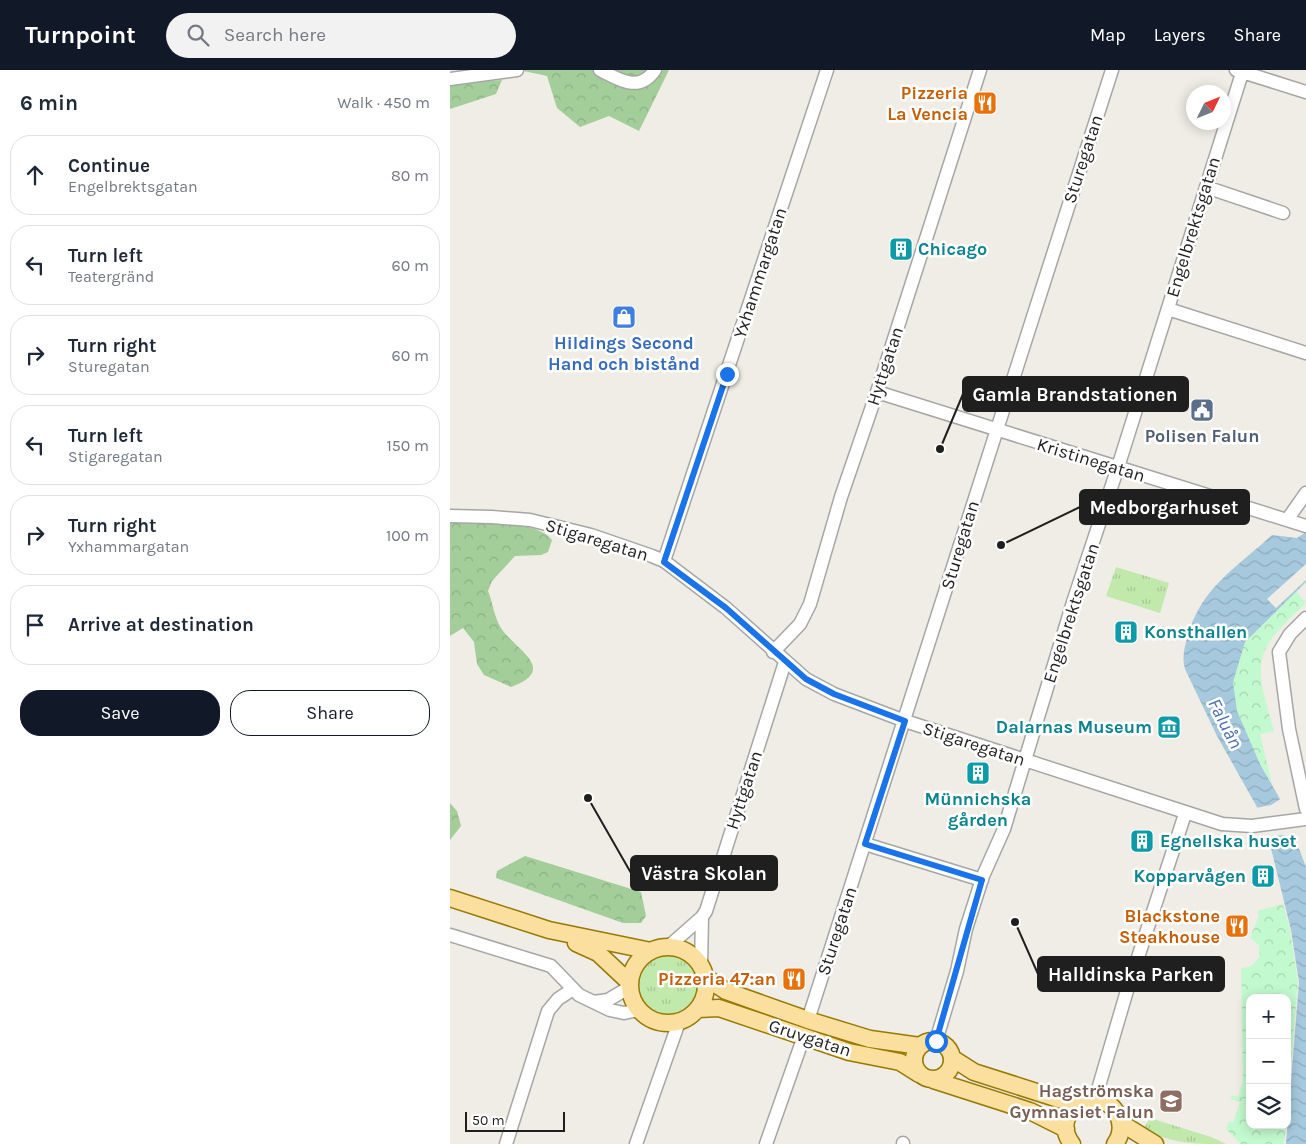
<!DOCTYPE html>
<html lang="en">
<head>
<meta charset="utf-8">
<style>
	body { margin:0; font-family:Karla,sans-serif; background:#f2f2f3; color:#1f2937 }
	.controls { position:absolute; right:15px; bottom:15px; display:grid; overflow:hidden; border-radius:10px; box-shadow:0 2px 12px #0003 }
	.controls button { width:45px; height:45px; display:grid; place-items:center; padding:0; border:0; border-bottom:1px solid #e0e1e3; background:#fff; color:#1f2937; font:25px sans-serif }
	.compass { position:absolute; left:736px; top:15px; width:45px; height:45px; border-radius:50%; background:#fff; box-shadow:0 2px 12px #0003; rotate:47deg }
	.scale { position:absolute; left:15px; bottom:12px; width:100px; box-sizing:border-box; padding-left:5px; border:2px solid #1f1f1f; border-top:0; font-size:14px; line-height:18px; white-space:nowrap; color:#1f1f1f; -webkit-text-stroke:4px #fff; paint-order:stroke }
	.stop { position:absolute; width:15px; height:15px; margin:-11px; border:4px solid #1a73e8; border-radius:50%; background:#fff }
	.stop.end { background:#1a73e8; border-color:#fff; box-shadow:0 1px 5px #0008 }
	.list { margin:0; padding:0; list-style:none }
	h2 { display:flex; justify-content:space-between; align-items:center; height:65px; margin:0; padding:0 20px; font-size:21px }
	h2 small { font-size:16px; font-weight:400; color:#747a83 }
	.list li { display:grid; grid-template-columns:32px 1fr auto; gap:15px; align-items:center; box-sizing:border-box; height:80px; margin:0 10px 10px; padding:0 10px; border:1px solid #e0e1e3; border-radius:20px }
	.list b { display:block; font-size:19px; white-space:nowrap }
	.list p { margin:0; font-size:16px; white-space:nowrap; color:#747a83 }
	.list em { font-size:16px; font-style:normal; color:#747a83 }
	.actions { display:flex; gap:10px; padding:15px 20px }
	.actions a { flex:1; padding:11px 0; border:1px solid #111827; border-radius:20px; text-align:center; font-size:18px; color:#111827 }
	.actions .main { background:#111827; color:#fff }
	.icon { flex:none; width:28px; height:28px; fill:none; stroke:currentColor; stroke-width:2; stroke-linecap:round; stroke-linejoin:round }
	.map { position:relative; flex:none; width:856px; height:1074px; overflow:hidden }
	header { display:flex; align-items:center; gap:30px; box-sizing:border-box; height:70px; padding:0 25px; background:#111827; color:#fff }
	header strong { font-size:24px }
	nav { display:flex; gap:28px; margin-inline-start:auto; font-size:18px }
	.search { width:350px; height:45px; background:#f2f2f3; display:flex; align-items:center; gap:12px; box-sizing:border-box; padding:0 18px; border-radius:28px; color:#747a83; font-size:19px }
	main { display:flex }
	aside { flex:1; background:#fff }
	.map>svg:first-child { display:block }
	.grass { fill:url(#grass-tufts) }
	.forest { fill:url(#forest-crowns) }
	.park { fill:url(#park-crowns) }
	.water { fill:url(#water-waves) }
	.pier { fill:#efede5 }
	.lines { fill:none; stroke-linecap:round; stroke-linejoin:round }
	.minor-casing { stroke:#a6a6a6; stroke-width:15 }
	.major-casing { stroke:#987902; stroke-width:19 }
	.minor { stroke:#fff; stroke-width:12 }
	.major { stroke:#fbdf9f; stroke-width:16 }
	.route { stroke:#1a73e8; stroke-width:6 }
	.labels { text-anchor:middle; stroke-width:5; stroke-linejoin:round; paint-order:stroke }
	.food-label { font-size:18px; font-weight:bold; fill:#c56008; stroke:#fff; text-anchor:end }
	.street-label { font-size:18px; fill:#1f1f1f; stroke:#fff }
	.culture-label { font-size:18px; font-weight:bold; fill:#0d838f; stroke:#fff; text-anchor:start }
	.shop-label { font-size:18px; font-weight:bold; fill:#366cbe; stroke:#fff }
	.service-label { font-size:18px; font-weight:bold; fill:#4e5e75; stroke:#fff }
	.education-label { font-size:18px; font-weight:bold; fill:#785e54; stroke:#fff; text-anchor:end }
	.water-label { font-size:19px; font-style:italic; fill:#4c70ae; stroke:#fff }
	.leader { fill:none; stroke:#1f1f1f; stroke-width:2 }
	.callout-dot { fill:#1f1f1f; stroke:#fff; stroke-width:2 }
	.callout { fill:#1f1f1f; stroke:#1f1f1f; stroke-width:2 }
	.callout-label { font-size:19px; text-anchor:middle; font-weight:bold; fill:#fff }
</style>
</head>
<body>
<header>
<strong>Turnpoint</strong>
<div class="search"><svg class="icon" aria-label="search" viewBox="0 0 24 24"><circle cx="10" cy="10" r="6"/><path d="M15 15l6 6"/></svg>Search here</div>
<nav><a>Map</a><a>Layers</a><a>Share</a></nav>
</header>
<main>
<aside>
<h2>6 min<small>Walk · 450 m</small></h2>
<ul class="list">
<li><svg class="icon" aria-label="ahead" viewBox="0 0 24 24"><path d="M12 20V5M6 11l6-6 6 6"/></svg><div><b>Continue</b><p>Engelbrektsgatan</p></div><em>80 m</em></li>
<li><svg class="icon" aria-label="left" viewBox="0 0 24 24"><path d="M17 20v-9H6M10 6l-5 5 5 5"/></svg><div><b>Turn left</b><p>Teatergränd</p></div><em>60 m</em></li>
<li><svg class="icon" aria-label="right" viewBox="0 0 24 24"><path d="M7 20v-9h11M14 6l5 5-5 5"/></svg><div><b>Turn right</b><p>Sturegatan</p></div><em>60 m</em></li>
<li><svg class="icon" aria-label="left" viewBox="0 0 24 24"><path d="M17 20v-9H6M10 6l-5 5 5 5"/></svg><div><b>Turn left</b><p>Stigaregatan</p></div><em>150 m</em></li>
<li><svg class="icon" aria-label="right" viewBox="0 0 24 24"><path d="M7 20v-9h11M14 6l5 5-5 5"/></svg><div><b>Turn right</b><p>Yxhammargatan</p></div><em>100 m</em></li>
<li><svg class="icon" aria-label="arrive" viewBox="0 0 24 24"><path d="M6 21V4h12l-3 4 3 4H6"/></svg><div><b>Arrive at destination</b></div></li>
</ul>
<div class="actions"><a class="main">Save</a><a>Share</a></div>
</aside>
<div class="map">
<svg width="856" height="1074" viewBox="0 0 856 1074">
	<defs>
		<pattern id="grass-tufts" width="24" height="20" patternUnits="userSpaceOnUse" patternTransform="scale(1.25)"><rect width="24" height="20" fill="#c2e9ac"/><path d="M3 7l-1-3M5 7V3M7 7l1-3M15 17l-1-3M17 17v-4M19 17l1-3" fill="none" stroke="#a6c794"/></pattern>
		<pattern id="forest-crowns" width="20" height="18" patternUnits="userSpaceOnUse" patternTransform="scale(1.25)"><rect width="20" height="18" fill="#a3ce9a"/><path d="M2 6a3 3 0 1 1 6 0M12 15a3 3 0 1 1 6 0" fill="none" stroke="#8cb084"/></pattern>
		<pattern id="park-crowns" width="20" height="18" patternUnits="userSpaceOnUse" patternTransform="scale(1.25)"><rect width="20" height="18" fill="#c3f9ce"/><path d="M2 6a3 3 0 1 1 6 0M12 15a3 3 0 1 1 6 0" fill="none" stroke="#a7d5b0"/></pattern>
		<pattern id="water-waves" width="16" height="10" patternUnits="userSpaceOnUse" patternTransform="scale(1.25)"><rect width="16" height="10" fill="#a6c9dd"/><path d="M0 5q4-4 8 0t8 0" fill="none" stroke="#8eacbd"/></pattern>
	</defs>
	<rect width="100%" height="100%" fill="#efede5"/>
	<!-- grass -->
	<path class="grass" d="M666,497L719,513L710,543L656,526Z
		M187 914a30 30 0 1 1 60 0a30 30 0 1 1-60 0Z
		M700,1048L761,1067L776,1074C744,1074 720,1074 694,1058Z"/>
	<!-- forest -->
	<path class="forest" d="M69,0H219L189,61L159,46L130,57L107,38L97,6Z
		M52,10L46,24L0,39V14Z
		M0,452C25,452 86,449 102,470L98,482L91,485L65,486L42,511L38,521C43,533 44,547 51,558C64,579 110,599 61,617L34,605L27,594L24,572L13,558L0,566Z
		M0,733L7,741L11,756L0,770Z
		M75,786L191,822L196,846L191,853H173L46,808L47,801Z"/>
	<!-- park -->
	<path class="park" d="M846,521L856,533C801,583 804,592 824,661L810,664L822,714C799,675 763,613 797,570C811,552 830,537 846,521Z
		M833,834L840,860L848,912L837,1039V928H800V1055H836L834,1074H791L776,1059L779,1051L783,1053L790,1032L780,1029L782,1025L788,1027L793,1011L791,898L800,897L810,887L809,875L800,868L809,846L807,841Z"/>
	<!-- water -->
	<path class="water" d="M856,462V512L795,572L783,612L787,641L810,694L830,729L856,797V1074H836L849,912L841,860L819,770L807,737L767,666L735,599C732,588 734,579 737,569C749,519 786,498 822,465L847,468Z"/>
	<!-- pier -->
	<path class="pier" d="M856,494V510L826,538L817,529Z
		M832,728L836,739L849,771L834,765L816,767L806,738L821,735Z"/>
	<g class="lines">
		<!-- minor casing -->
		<g class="minor-casing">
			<path id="minor" d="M150,0C170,10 189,23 205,0
				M786,0L856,22
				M0,9L67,0
				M756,117L833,143
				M718,239L856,283
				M427,322L856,456
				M0,446L42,447L80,450L141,465L202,486L214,491L276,538L356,609L384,624L455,651L772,754L802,756L856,749
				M837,450L856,423
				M214,491L377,0
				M856,548L840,564L829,582L839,659L856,739
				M323,582L350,554L360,534L391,427L427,322L530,0
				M415,774L532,810
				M0,865L101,896L129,925L160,940L174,943L188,940
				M218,877L252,847L256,841L335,592
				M251,896L252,847
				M144,932L158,930L180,917
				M358,950L662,0
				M486,971L507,901L516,859L533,806L554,759L624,529L668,397L793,0
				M649,1030V1016L676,924L735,744
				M56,1074L98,941L108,929L123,919
				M186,1074L229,952
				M316,1074L354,966
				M453,1074V1073"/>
		</g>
		<!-- major casing -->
		<g class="major-casing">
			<path id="major" d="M0,828L99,860L201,881
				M126,873L148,883L180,913
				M180 915a38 38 0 1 1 76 0a38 38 0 1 1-76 0Z
				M255,907L276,921L358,950L420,969L470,976
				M248,939L269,938L399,982L450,992L469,1004
				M464 990a19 19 0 1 1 38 0a19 19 0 1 1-38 0Z
				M502,988L524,1002L627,1035
				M483,1010L580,1041L616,1059
				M671,1053L705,1074
				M622,1074C596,1040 654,1009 669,1048C672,1057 671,1066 665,1074"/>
		</g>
		<!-- minor -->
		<use href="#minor" class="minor"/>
		<!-- major -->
		<use href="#major" class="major"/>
	</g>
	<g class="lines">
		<!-- route -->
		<path class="route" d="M277,304L214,492L276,538L356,609L384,624L455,651L415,774L532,810L486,971"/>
	</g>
	<!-- icons -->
	<defs>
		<g id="restaurant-square" transform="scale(1.25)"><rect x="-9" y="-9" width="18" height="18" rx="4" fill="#e8710a" stroke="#fff"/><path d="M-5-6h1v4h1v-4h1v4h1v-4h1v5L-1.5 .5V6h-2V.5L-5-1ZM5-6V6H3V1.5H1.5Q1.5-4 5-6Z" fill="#fff"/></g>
		<g id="building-square" transform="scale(1.25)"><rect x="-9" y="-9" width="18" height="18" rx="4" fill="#0f9aa8" stroke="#fff"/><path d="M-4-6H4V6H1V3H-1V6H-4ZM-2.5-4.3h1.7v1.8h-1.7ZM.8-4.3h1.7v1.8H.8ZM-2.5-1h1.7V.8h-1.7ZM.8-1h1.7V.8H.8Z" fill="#fff"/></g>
		<g id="shop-square" transform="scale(1.25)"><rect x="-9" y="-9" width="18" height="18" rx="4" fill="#3f7fe0" stroke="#fff"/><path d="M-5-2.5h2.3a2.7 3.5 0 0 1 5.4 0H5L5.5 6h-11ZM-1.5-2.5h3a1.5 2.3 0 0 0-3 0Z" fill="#fff"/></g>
		<g id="civic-square" transform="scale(1.25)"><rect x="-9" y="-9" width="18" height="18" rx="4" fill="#5c6f8a" stroke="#fff"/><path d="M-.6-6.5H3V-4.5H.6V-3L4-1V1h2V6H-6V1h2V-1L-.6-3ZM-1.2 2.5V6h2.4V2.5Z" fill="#fff"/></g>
		<g id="museum-square" transform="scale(1.25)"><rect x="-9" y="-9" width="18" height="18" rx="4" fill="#0f9aa8" stroke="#fff"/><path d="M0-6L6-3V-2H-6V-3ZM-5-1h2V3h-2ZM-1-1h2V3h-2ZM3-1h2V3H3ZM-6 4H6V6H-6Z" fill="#fff"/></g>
		<g id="school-square" transform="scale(1.25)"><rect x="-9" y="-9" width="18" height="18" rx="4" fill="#8d6e63" stroke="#fff"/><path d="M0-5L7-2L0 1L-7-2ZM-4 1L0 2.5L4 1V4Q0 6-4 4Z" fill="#fff"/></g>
	</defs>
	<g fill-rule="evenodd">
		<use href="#restaurant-square" x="535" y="33"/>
		<use href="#building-square" x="451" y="179"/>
		<use href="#shop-square" x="174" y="247"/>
		<use href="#civic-square" x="752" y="340"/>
		<use href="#building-square" x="676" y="562"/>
		<use href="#museum-square" x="719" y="657"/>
		<use href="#building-square" x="528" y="703"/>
		<use href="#building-square" x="692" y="771"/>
		<use href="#building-square" x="813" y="806"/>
		<use href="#restaurant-square" x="787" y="856"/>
		<use href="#restaurant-square" x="344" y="909"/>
		<use href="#school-square" x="721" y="1031"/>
	</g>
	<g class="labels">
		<!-- food labels -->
		<g class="food-label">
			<text x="518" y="29">Pizzeria<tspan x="518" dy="21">La Vencia</tspan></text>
			<text x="770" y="852">Blackstone<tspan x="770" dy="21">Steakhouse</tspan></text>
			<text x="326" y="915">Pizzeria 47:an</text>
		</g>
		<!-- street labels -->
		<g class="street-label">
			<text transform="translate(633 89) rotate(-72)" y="6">Sturegatan</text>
			<text transform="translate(743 157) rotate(-73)" y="6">Engelbrektsgatan</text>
			<text transform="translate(310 203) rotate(-72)" y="6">Yxhammargatan</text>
			<text transform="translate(435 296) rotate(-72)" y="6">Hyttgatan</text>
			<text transform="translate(641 390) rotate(17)" y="6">Kristinegatan</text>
			<text transform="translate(147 470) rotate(17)" y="6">Stigaregatan</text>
			<text transform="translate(510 475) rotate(-73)" y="6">Sturegatan</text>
			<text transform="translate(621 543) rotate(-72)" y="6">Engelbrektsgatan</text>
			<text transform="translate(524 674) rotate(18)" y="6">Stigaregatan</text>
			<text transform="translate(294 720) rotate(-72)" y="6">Hyttgatan</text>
			<text transform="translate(387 861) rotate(-72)" y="6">Sturegatan</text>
			<text transform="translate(360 968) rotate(18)" y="6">Gruvgatan</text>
		</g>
		<!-- culture labels -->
		<g class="culture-label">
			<text x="468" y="185">Chicago</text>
			<text x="694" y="568">Konsthallen</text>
			<text x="702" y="663" text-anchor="end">Dalarnas Museum</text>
			<text x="528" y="735" text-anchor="middle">Münnichska<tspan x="528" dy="21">gården</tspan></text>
			<text x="710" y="777">Egnellska huset</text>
			<text x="796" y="812" text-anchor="end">Kopparvågen</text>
		</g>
		<!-- shop labels -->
		<g class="shop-label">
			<text x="174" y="279">Hildings Second<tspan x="174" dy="21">Hand och bistånd</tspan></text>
		</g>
		<!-- service labels -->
		<g class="service-label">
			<text x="752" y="372">Polisen Falun</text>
		</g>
		<!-- education labels -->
		<g class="education-label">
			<text x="704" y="1027">Hagströmska<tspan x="704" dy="21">Gymnasiet Falun</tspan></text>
		</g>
		<!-- water labels -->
		<g class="water-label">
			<text transform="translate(776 653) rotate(63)" y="7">Faluån</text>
		</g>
	</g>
	<!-- callouts -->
	<path class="leader" d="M490 379L513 324M551 475L630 437M138 728L181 803M565 852L588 904"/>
	<g class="callout-dot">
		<circle cx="490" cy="379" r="5"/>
		<circle cx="551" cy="475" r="5"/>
		<circle cx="138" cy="728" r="5"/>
		<circle cx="565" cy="852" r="5"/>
	</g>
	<g class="callout">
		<rect x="513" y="307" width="225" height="34" rx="5"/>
		<rect x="630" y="420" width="169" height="34" rx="5"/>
		<rect x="181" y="786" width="146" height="34" rx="5"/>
		<rect x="588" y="887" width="186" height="34" rx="5"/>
	</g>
	<g class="callout-label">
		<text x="625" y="331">Gamla Brandstationen</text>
		<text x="714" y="444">Medborgarhuset</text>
		<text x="254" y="810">Västra Skolan</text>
		<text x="681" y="911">Halldinska Parken</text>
	</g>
</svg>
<div class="controls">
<button>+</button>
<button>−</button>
<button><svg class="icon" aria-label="layers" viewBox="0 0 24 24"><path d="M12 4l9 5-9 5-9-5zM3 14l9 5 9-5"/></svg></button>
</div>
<svg class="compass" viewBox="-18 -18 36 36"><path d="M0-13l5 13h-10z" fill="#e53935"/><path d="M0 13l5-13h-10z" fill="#747a83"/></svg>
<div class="scale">50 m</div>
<div class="stop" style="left:486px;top:971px"></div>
<div class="stop end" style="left:277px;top:304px"></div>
</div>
</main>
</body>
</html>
